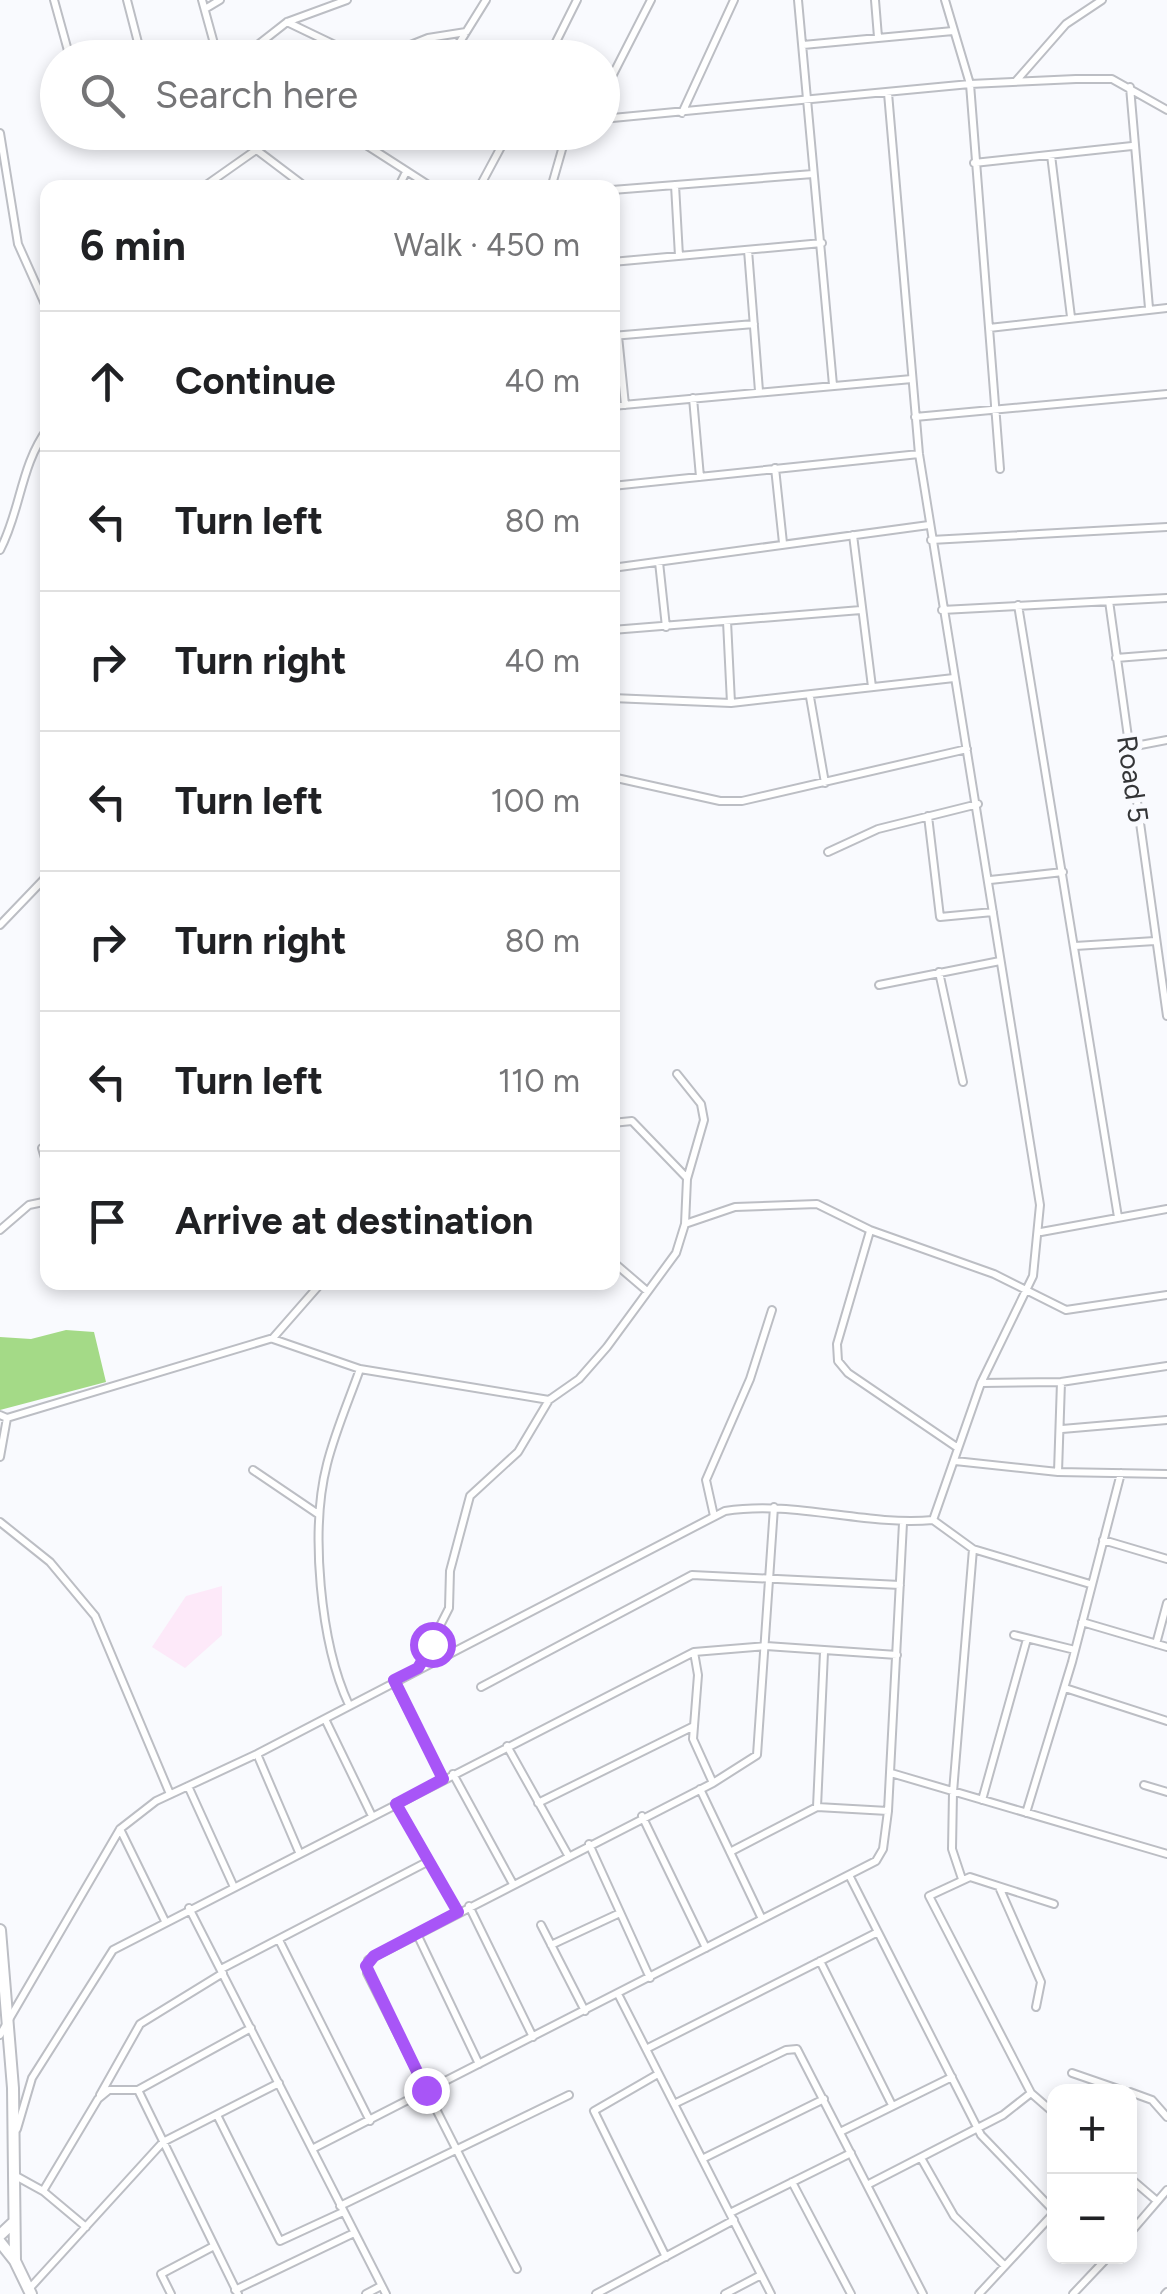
<!DOCTYPE html>
<html lang="en">
<head>
<meta charset="utf-8">
<style>
	body { margin:0; font-family:Figtree,sans-serif; background:#f6f6f6; color:#202124 }
	.controls { position:absolute; right:30px; bottom:30px; display:grid; overflow:hidden; border-radius:20px; box-shadow:0 5px 15px #0003 }
	.controls button { width:90px; height:90px; display:grid; place-items:center; padding:0; border:0; border-bottom:2px solid #e0e0e0; background:#fff; color:#202124; font:50px sans-serif }
	.stop { position:absolute; width:30px; height:30px; margin:-22px; border:8px solid #a855f7; border-radius:50%; background:#fff }
	.stop.end { background:#a855f7; border-color:#fff; box-shadow:0 2px 10px #0008 }
	.list { margin:0; padding:0; list-style:none }
	h2 { display:flex; justify-content:space-between; align-items:center; height:130px; margin:0; padding:0 40px; font-size:42px }
	h2 small { font-size:32px; font-weight:400; color:#757577 }
	.list li { display:grid; grid-template-columns:65px 1fr auto; gap:30px; align-items:center; box-sizing:border-box; height:140px; padding:0 40px; border-top:2px solid #e0e0e0 }
	.list b { display:block; font-size:38px; white-space:nowrap }
	.list em { font-size:32px; font-style:normal; color:#757577 }
	.icon { flex:none; width:55px; height:55px; fill:none; stroke:currentColor; stroke-width:2; stroke-linecap:round; stroke-linejoin:round }
	.map { position:relative; flex:none; width:1167px; height:2294px; overflow:hidden }
	.search { position:absolute; background:#fff; box-shadow:0 5px 15px #0003; left:40px; top:40px; width:580px; height:110px; display:flex; align-items:center; gap:25px; box-sizing:border-box; padding:0 35px; border-radius:55px; color:#757577; font-size:38px }
	.panel { position:absolute; background:#fff; box-shadow:0 5px 15px #0003; left:40px; top:180px; width:580px; height:1110px; border-radius:20px }
	.map>svg:first-child { display:block }
	.industrial { fill:#fde9f9 }
	.forest { fill:#a4da87 }
	.lines { fill:none; stroke-linecap:round; stroke-linejoin:round }
	.street-casing { stroke:#bcbec4; stroke-width:10 }
	.secondary-casing { stroke:#bcbec4; stroke-width:14 }
	.street { stroke:#fff; stroke-width:6 }
	.secondary { stroke:#fff; stroke-width:10 }
	.route { stroke:#a855f7; stroke-width:12 }
	.labels { text-anchor:middle; stroke-width:10; stroke-linejoin:round; paint-order:stroke }
	.street-label { font-size:28px; fill:#343537; stroke:#f9fafe }
</style>
</head>
<body>
<div class="map">
<svg width="1167" height="2294" viewBox="0 0 1167 2294">
	<rect width="100%" height="100%" fill="#f9fafe"/>
	<!-- industrial -->
	<path class="industrial" d="M222,1586V1635L185,1668L152,1647L186,1596Z"/>
	<!-- forest -->
	<path class="forest" d="M66,1330L94,1332L106,1382L0,1410V1337L31,1339Z"/>
	<g class="lines">
		<!-- street casing -->
		<g class="street-casing">
			<path id="street" d="M54,0L70,58
				M127,0L142,58
				M202,0L218,58
				M798,0L833,385
				M875,0L878,37
				M945,0L970,84L1000,469
				M205,9L220,0
				M287,22L362,58
				M803,45L953,31
				M241,58L287,22L347,0
				M378,58L428,38L466,32
				M450,58L486,0
				M548,58L577,0
				M1016,81L1066,24L1102,0
				M1130,87L1149,308
				M602,96L651,0
				M682,113L734,0
				M602,119L970,84L1076,79H1112L1167,110
				M233,132L307,188
				M346,132L433,188
				M0,133L18,244L48,311
				M111,135L120,132
				M1051,155L1071,317
				M974,163L1132,146
				M675,185L679,256
				M202,188L256,150
				M398,188L406,172
				M479,188L509,132
				M551,188L567,132
				M612,190L813,174
				M748,250L759,391
				M612,262L822,243
				M989,328L1167,308
				M612,336L754,324
				M618,336L625,405
				M693,398L700,477
				M612,406L912,379
				M915,417L1167,394
				M775,468L783,543
				M612,486L919,454
				M853,535L872,687
				M931,540L1167,527
				M0,550C21,510 20,466 48,428
				M659,562L666,627
				M612,568L929,525
				M1109,601L1167,1016
				M1018,605L1118,1217
				M942,610L1167,598
				M727,621L731,703
				M612,630L861,610
				M1116,658L1167,654
				M810,697L825,783
				M612,698L731,703L954,678
				M1130,747L1167,740
				M612,777L720,801H742L967,749
				M928,816L940,917L993,912
				M828,852L878,829L978,804
				M990,880L1063,872
				M0,925L48,875
				M1075,946L1155,941
				M939,972L963,1082
				M879,985L1000,961
				M612,1123L632,1121L687,1178
				M42,1148L48,1168
				M685,1224L735,1207L817,1204L870,1230L994,1274L1066,1310L1167,1295
				M0,1230L29,1205L48,1201
				M870,1231L837,1344L838,1361L848,1373L958,1448
				M1041,1232L1167,1209
				M612,1261L647,1291
				M273,1339L360,1369L549,1400
				M981,1383L1061,1382L1167,1366
				M0,1415L7,1418L273,1338L322,1282
				M1062,1429L1167,1420
				M0,1457L7,1418
				M955,1461L1058,1472L1167,1474
				M253,1470L318,1514
				M1058,1472L1061,1382
				M714,1516L706,1480L750,1379L772,1310
				M933,1520L973,1549L1090,1584
				M0,1522L50,1562L95,1616L170,1794
				M1103,1540L1167,1559
				M1082,1622L1167,1647
				M1014,1635L1075,1650
				M1156,1644L1167,1603
				M694,1652L698,1675L693,1739L713,1783
				M419,1667L449,1608L450,1571L470,1496L518,1452L549,1400L579,1379L607,1347L676,1253L685,1224L687,1179L704,1120L701,1104L677,1074
				M393,1680L443,1779
				M481,1687L692,1575L900,1585
				M1065,1688L1167,1721
				M349,1705C320,1643 310,1530 327,1464C335,1432 349,1400 360,1369
				M325,1719L372,1816
				M507,1746L568,1855
				M257,1754L299,1852
				M891,1773L1167,1854
				M453,1774L513,1884
				M1144,1785L1167,1792
				M188,1786L233,1885
				M700,1789L762,1919
				M982,1800L1027,1639
				M396,1803L458,1912
				M538,1803L694,1726
				M817,1807L824,1652
				M1026,1813L1072,1662L1121,1473
				M642,1816L706,1948
				M120,1829L165,1921
				M589,1844L650,1978
				M730,1852L817,1807L888,1811
				M850,1877L981,2135L1054,2211
				M962,1879L952,1849L953,1792L973,1549
				M999,1887L1041,1982L1036,2007
				M1054,1904L970,1877L929,1896L1031,2093L1054,2113
				M469,1906L533,2037
				M189,1908L386,2294
				M541,1925L585,2011
				M417,1934L479,2064
				M279,1940L370,2121
				M551,1945L620,1913
				M820,1961L892,2105
				M221,1969L427,1862
				M619,1996L771,2294
				M0,2035L120,1829L156,1801L257,1754L725,1511C795,1500 863,1526 933,1520L981,1383L1033,1276L1040,1205L919,454L888,93
				M646,2049L876,1933
				M1072,2073L1127,2092
				M658,2074L594,2111L666,2257
				M138,2090L238,2294
				M1130,2092L1152,2100L1167,2117
				M100,2095L140,2024L223,1973
				M674,2104L786,2050L797,2049L923,2294
				M217,2115L280,2241L343,2212
				M17,2129L32,2078L113,1950L694,1652L766,1646L897,1655
				M840,2132L952,2077
				M312,2149L876,1861L883,1849L888,1811L903,1523
				M921,2158L954,2216L1005,2266
				M702,2159L824,2099
				M14,2175L43,2191L86,2227
				M1130,2178L1157,2201
				M792,2182L851,2294
				M867,2185L1003,2115L1031,2093
				M43,2191L98,2099L109,2090H138L251,2028
				M340,2206L569,2095
				M730,2213L851,2153
				M1130,2233L1167,2190
				M517,2269L367,1973L368,1960L713,1783L757,1755L774,1507
				M29,2289L163,2142L279,2083
				M235,2290L354,2233
				M171,2294L161,2274L214,2246
				M366,2294L381,2286
				M596,2294L734,2220
				M725,2294L761,2275
				M979,2294L1054,2213
				M1073,2294L1109,2256
				M1165,2294L1167,2292"/>
		</g>
		<!-- secondary casing -->
		<g class="secondary-casing">
			<path id="secondary" d="M0,1930L13,2088L15,2261
				M0,2235L14,2222
				M0,2242L15,2261L31,2294"/>
		</g>
		<!-- street -->
		<use href="#street" class="street"/>
		<!-- secondary -->
		<use href="#secondary" class="secondary"/>
	</g>
	<g class="lines">
		<!-- route -->
		<path class="route" d="M426,2090L366,1966L374,1956L458,1912L396,1804L443,1779L394,1680L418,1668L432,1644"/>
	</g>
	<g class="labels">
		<!-- street labels -->
		<g class="street-label">
			<text transform="translate(1133 779) rotate(82)" y="10">Road 5</text>
		</g>
	</g>
</svg>
<div class="controls">
<button>+</button>
<button>−</button>
</div>
<div class="stop" style="left:432px;top:1644px"></div>
<div class="stop end" style="left:426px;top:2090px"></div>
<div class="search"><svg class="icon" aria-label="search" viewBox="0 0 24 24"><circle cx="10" cy="10" r="6"/><path d="M15 15l6 6"/></svg>Search here</div>
<section class="panel">
<h2>6 min<small>Walk · 450 m</small></h2>
<ul class="list">
<li><svg class="icon" aria-label="ahead" viewBox="0 0 24 24"><path d="M12 20V5M6 11l6-6 6 6"/></svg><div><b>Continue</b></div><em>40 m</em></li>
<li><svg class="icon" aria-label="left" viewBox="0 0 24 24"><path d="M17 20v-9H6M10 6l-5 5 5 5"/></svg><div><b>Turn left</b></div><em>80 m</em></li>
<li><svg class="icon" aria-label="right" viewBox="0 0 24 24"><path d="M7 20v-9h11M14 6l5 5-5 5"/></svg><div><b>Turn right</b></div><em>40 m</em></li>
<li><svg class="icon" aria-label="left" viewBox="0 0 24 24"><path d="M17 20v-9H6M10 6l-5 5 5 5"/></svg><div><b>Turn left</b></div><em>100 m</em></li>
<li><svg class="icon" aria-label="right" viewBox="0 0 24 24"><path d="M7 20v-9h11M14 6l5 5-5 5"/></svg><div><b>Turn right</b></div><em>80 m</em></li>
<li><svg class="icon" aria-label="left" viewBox="0 0 24 24"><path d="M17 20v-9H6M10 6l-5 5 5 5"/></svg><div><b>Turn left</b></div><em>110 m</em></li>
<li><svg class="icon" aria-label="arrive" viewBox="0 0 24 24"><path d="M6 21V4h12l-3 4 3 4H6"/></svg><div><b>Arrive at destination</b></div></li>
</ul>
</section>
</div>
</body>
</html>
